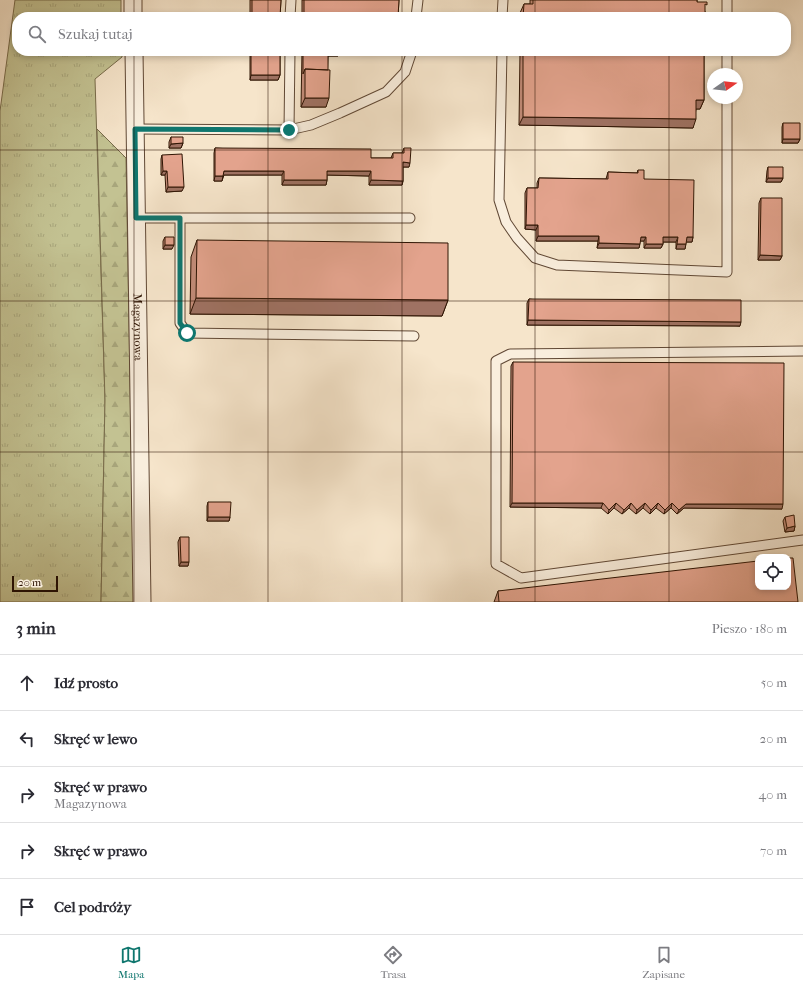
<!DOCTYPE html>
<html lang="pl">
<head>
<meta charset="utf-8">
<style>
	body { margin:0; font-family:"IM FELL French Canon",serif; background:#f2f2f3; color:#2b2b33 }
	.controls { position:absolute; right:12px; bottom:12px; display:grid; overflow:hidden; border-radius:8px; box-shadow:0 2px 6px #0003 }
	.controls button { width:36px; height:36px; display:grid; place-items:center; padding:0; border:0; border-bottom:1px solid #e1e1e2; background:#fff; color:#2b2b33; font:20px sans-serif }
	.compass { position:absolute; left:707px; top:68px; width:36px; height:36px; border-radius:50%; background:#fff; box-shadow:0 2px 6px #0003; rotate:76deg }
	.scale { position:absolute; left:12px; bottom:10px; width:46px; box-sizing:border-box; padding-left:4px; border:2px solid #2e1403; border-top:0; font-size:11px; line-height:14px; white-space:nowrap; color:#2e1403; -webkit-text-stroke:3px #f9eedd; paint-order:stroke }
	.stop { position:absolute; width:12px; height:12px; margin:-9px; border:3px solid #0f766e; border-radius:50%; background:#fff }
	.stop.end { background:#0f766e; border-color:#fff; box-shadow:0 1px 4px #0008 }
	.list { margin:0; padding:0; list-style:none }
	h2 { display:flex; justify-content:space-between; align-items:center; height:52px; margin:0; padding:0 16px; font-size:17px }
	h2 small { font-size:13px; font-weight:400; color:#7c7c81 }
	.list li { display:grid; grid-template-columns:26px 1fr auto; gap:12px; align-items:center; box-sizing:border-box; height:56px; padding:0 16px; border-top:1px solid #e1e1e2 }
	.list b { display:block; font-size:15px; white-space:nowrap }
	.list p { margin:0; font-size:13px; white-space:nowrap; color:#7c7c81 }
	.list em { font-size:13px; font-style:normal; color:#7c7c81 }
	.icon { flex:none; width:22px; height:22px; fill:none; stroke:currentColor; stroke-width:2; stroke-linecap:round; stroke-linejoin:round }
	.map { position:relative; flex:none; width:803px; height:602px; overflow:hidden }
	.search { position:absolute; background:#fff; box-shadow:0 2px 6px #0003; left:12px; right:12px; top:12px; height:44px; display:flex; align-items:center; gap:10px; box-sizing:border-box; padding:0 14px; border-radius:16px; color:#7c7c81; font-size:15px }
	.sheet { height:332px; background:#fff }
	nav { display:flex; justify-content:space-around; align-items:center; box-sizing:border-box; height:56px; border-top:1px solid #e1e1e2; background:#fff; font-size:11px; color:#7c7c81 }
	nav a { display:grid; justify-items:center; gap:2px }
	nav .on { color:#0f766e }
	.map>svg:first-child { display:block }
	.grass { fill:url(#grass-tufts); stroke:#786b4a }
	.forest { fill:url(#forest-firs); stroke:#786b4a }
	.lines { fill:none; stroke-linecap:round; stroke-linejoin:round }
	.lane-casing { stroke:#604835; stroke-width:11 }
	.street-casing { stroke:#604835; stroke-width:19 }
	.lane { stroke:#f9eedd; stroke-width:9 }
	.street { stroke:#f9eedd; stroke-width:17 }
	.wall { fill:#c38c79; stroke:#2e1403 }
	.shaded-wall { fill:#9f7263; stroke:#2e1403 }
	.building { fill:#e3a38d; stroke:#2e1403 }
	.route { stroke:#0f766e; stroke-width:5 }
	.grid { fill:none; stroke:#2e1403; stroke-width:1; stroke-opacity:0.55 }
	.labels { text-anchor:middle; stroke-width:3; stroke-linejoin:round; paint-order:stroke }
	.street-label { font-size:12px; fill:#2e1403; stroke:#f9eedd }
</style>
</head>
<body>
<div class="map">
<svg width="803" height="602" viewBox="0 0 803 602">
	<defs>
		<pattern id="grass-tufts" width="24" height="20" patternUnits="userSpaceOnUse"><rect width="24" height="20" fill="#c3c292"/><path d="M3 7l-1-3M5 7V3M7 7l1-3M15 17l-1-3M17 17v-4M19 17l1-3" fill="none" stroke="#a8a67c"/></pattern>
		<pattern id="forest-firs" width="22" height="20" patternUnits="userSpaceOnUse"><rect width="22" height="20" fill="#c3c292"/><path d="M5 1l3.5 6h-7zM16 11l3.5 6h-7z" fill="#a8a67c"/></pattern>
	</defs>
	<rect width="100%" height="100%" fill="#f6e5cb"/>
	<filter id="stains"><feTurbulence type="fractalNoise" baseFrequency=".005" numOctaves="4"/><feColorMatrix values="0 0 0 0 .2 0 0 0 0 .09 0 0 0 0 .02 0 0 0 .5 -.17"/></filter>
	<radialGradient id="worn" r=".72"><stop offset=".6" stop-color="#630" stop-opacity="0"/><stop offset="1" stop-color="#630" stop-opacity=".3"/></radialGradient>
	<!-- grass -->
	<path class="grass" d="M15,0H121V17H17V51H122V57L95,79L105,400L101,602H0V111Z"/>
	<!-- forest -->
	<path class="forest" d="M97,129L126,158L134,602H101L105,400Z"/>
	<g class="lines">
		<!-- lane casing -->
		<g class="lane-casing">
			<path id="lane" d="M727,0V17
				M290,17L291,0
				M416,17L418,0
				M502,17L503,0
				M502,51L499,200L506,222L517,238L535,258L557,265L727,272V98
				M727,51V74
				M135,129L289,130L311,125L340,113L386,92L405,72L412,51
				M289,130L290,51
				M136,218H410
				M180,218V323L187,333L414,336
				M803,351L510,354L496,361V564L521,578L803,540"/>
		</g>
		<!-- street casing -->
		<g class="street-casing">
			<g id="street">
				<path d="M133,0V17"/>
				<path id="s1" d="M134,51L142,602"/>
			</g>
		</g>
		<!-- lane -->
		<use href="#lane" class="lane"/>
		<!-- street -->
		<use href="#street" class="street"/>
	</g>
	<!-- wall -->
	<path class="wall" d="M250,0H281L280,17H250Z
		M302,0H399L398,17H302Z
		M530,0H697V2L705,11V17H520V13L524,4H530Z
		M250,51H280V75L278,80H250Z
		M302,51H398L397,54L339,53L338,56H328L326,107H301Z
		M520,51H704V100L700,109H696L693,128L519,125Z
		M783,123L800,139L798,143H782V127Z
		M171,137L183,143L181,148H169V142Z
		M215,148L371,158H391L393,153H402L404,148L409,167H403V181L402,185H369V176L327,175V180L326,185H282V175H224L222,181H214V153Z
		M162,155L182,191L166,192L165,175H161V159Z
		M768,167L783,178L781,182H766L767,171Z
		M638,170L644,179L693,237L692,242H686L685,249H676V242H663V244L661,248H644V241H640L639,248H597L598,241H536V230L525,229V193L527,188H537V183L539,178L606,179L608,172L637,173Z
		M761,198L782,256L780,260H758L759,203Z
		M165,237L172,249H163V241Z
		M197,240L448,300L442,316L190,314L191,257Z
		M529,299L740,326L527,325V303Z
		M513,362L782,509L684,508L677,514L671,508L664,514L656,508L650,514L643,508L636,514L629,508L622,514L614,508L608,514L601,508L510,507L511,366Z
		M208,502L230,517L229,521H207V506Z
		M785,517L795,526L794,531L785,532L783,521Z
		M180,537L188,566H179L178,542Z
		M498,591L798,602H494Z"/>
	<!-- shaded-wall -->
	<path class="shaded-wall" d="M328,51H398L397,54L339,53L338,56H327Z
		M251,75H280L278,80H250Z
		M305,98H329L326,107H301Z
		M696,100H704L700,109H693Z
		M523,117L696,119L693,128L519,125Z
		M783,139H800L798,143H782Z
		M183,143L181,148H169L171,144Z
		M403,162L410,163L409,167H402Z
		M163,171H167L165,175H161Z
		M224,171H284L282,175H222Z
		M327,171H371L369,176L326,175Z
		M215,176H223L222,181H214Z
		M768,178H783L781,182H766Z
		M284,180H327L326,185H282Z
		M371,180L403,181L402,185H369Z
		M168,187H184L182,191L166,192Z
		M526,225H538L536,230L525,229Z
		M538,236H599L598,241H536Z
		M641,237H646L644,241H639Z
		M663,237H678L676,242H661Z
		M687,237H693L692,242H685Z
		M599,243L640,244L639,248H597Z
		M646,244H663L661,248H644Z
		M677,244H686L685,249H676Z
		M165,245H174L172,249H163Z
		M760,255L782,256L780,260H758Z
		M196,298L448,300L442,316L190,314Z
		M528,320L741,322L740,326L527,325Z
		M512,503H603L601,508L510,507Z
		M616,503L614,508L608,514L609,510Z
		M631,503L629,508L622,514L624,510Z
		M645,503L643,508L636,514L637,510Z
		M658,503L656,508L650,514L651,510Z
		M672,503L671,508L664,514L665,510Z
		M686,504H783L782,509L684,508L677,514L679,510Z
		M208,517H230L229,521H207Z
		M795,526L794,531L785,532L787,528Z
		M181,562H189L188,566H179Z"/>
	<!-- building -->
	<path class="building" d="M252,0H281L280,17H252Z
		M304,0H399L398,17H304Z
		M533,0H697V2H707V5L705,4V17H523L524,4H533Z
		M251,51H280V75H251Z
		M303,51H340H328V70L305,69L303,74Z
		M523,51H704V100H696V119L523,117Z
		M305,69L330,70L329,98H305Z
		M783,123H800V139H783Z
		M171,137H183V143L171,144Z
		M215,148L371,149V158H393V153H404V148H411L410,163L403,162V181L371,180V171H327V180H284V171H224L223,176H215Z
		M182,154L184,187H168L167,171H163L162,155Z
		M768,167H783V178H768Z
		M638,170H644V179L694,180L693,237H687L686,244H677L678,237H663V244H646V237H641L640,244L599,243V236H538V225H526L527,188H538L539,178L608,179V172L638,173Z
		M761,198H782V256L760,255Z
		M165,237H174V245H165Z
		M197,240L448,243V300L196,298Z
		M529,299L741,300V322L528,320Z
		M513,362L784,363L783,504H686L679,510L672,503L665,510L658,503L651,510L645,503L637,510L631,503L624,510L616,503L609,510L603,503H512Z
		M208,502H231L230,517H208Z
		M794,515L795,526L787,528L785,517Z
		M180,537H189V562H181Z
		M788,558H793L798,602H499L498,591L758,561V587H788Z"/>
	<g class="lines">
		<!-- route -->
		<path class="route" d="M187,333L180,323V218H136L135,129L289,130"/>
	</g>
	<!-- grid -->
	<path class="grid" d="M134,0V17M268,0V17M402,0V17M535,0V17M669,0V17M134,51V602M268,51V602M402,51V602M535,51V602M669,51V602M0,150H803M0,301H803M0,452H803"/>
	<g class="labels">
		<!-- street labels -->
		<g class="street-label">
			<text dy="4" stroke="none"><textPath href="#s1" startOffset="276">Magazynowa</textPath></text>
		</g>
	</g>
	<rect width="100%" height="100%" filter="url(#stains)"/>
	<rect width="100%" height="100%" fill="url(#worn)"/>
</svg>
<div class="controls">
<button><svg class="icon" aria-label="locate" viewBox="0 0 24 24"><circle cx="12" cy="12" r="6"/><path d="M12 2v4M12 18v4M2 12h4M18 12h4"/></svg></button>
</div>
<svg class="compass" viewBox="-18 -18 36 36"><path d="M0-13l5 13h-10z" fill="#e53935"/><path d="M0 13l5-13h-10z" fill="#7c7c81"/></svg>
<div class="scale">20 m</div>
<div class="stop" style="left:187px;top:333px"></div>
<div class="stop end" style="left:289px;top:130px"></div>
<div class="search"><svg class="icon" aria-label="search" viewBox="0 0 24 24"><circle cx="10" cy="10" r="6"/><path d="M15 15l6 6"/></svg>Szukaj tutaj</div>
</div>
<section class="sheet">
<h2>3 min<small>Pieszo · 180 m</small></h2>
<ul class="list">
<li><svg class="icon" aria-label="ahead" viewBox="0 0 24 24"><path d="M12 20V5M6 11l6-6 6 6"/></svg><div><b>Idź prosto</b></div><em>50 m</em></li>
<li><svg class="icon" aria-label="left" viewBox="0 0 24 24"><path d="M17 20v-9H6M10 6l-5 5 5 5"/></svg><div><b>Skręć w lewo</b></div><em>20 m</em></li>
<li><svg class="icon" aria-label="right" viewBox="0 0 24 24"><path d="M7 20v-9h11M14 6l5 5-5 5"/></svg><div><b>Skręć w prawo</b><p>Magazynowa</p></div><em>40 m</em></li>
<li><svg class="icon" aria-label="right" viewBox="0 0 24 24"><path d="M7 20v-9h11M14 6l5 5-5 5"/></svg><div><b>Skręć w prawo</b></div><em>70 m</em></li>
<li><svg class="icon" aria-label="arrive" viewBox="0 0 24 24"><path d="M6 21V4h12l-3 4 3 4H6"/></svg><div><b>Cel podróży</b></div></li>
</ul>
</section>
<nav>
<a class="on"><svg class="icon" aria-label="map" viewBox="0 0 24 24"><path d="M3 6l6-2 6 2 6-2v14l-6 2-6-2-6 2zM9 4v14M15 6v14"/></svg>Mapa</a>
<a><svg class="icon" aria-label="directions" viewBox="0 0 24 24"><path d="M12 3l9 9-9 9-9-9zM9 14v-3h6M13 9l2 2-2 2"/></svg>Trasa</a>
<a><svg class="icon" aria-label="saved" viewBox="0 0 24 24"><path d="M7 4h10v16l-5-4-5 4z"/></svg>Zapisane</a>
</nav>
</body>
</html>
